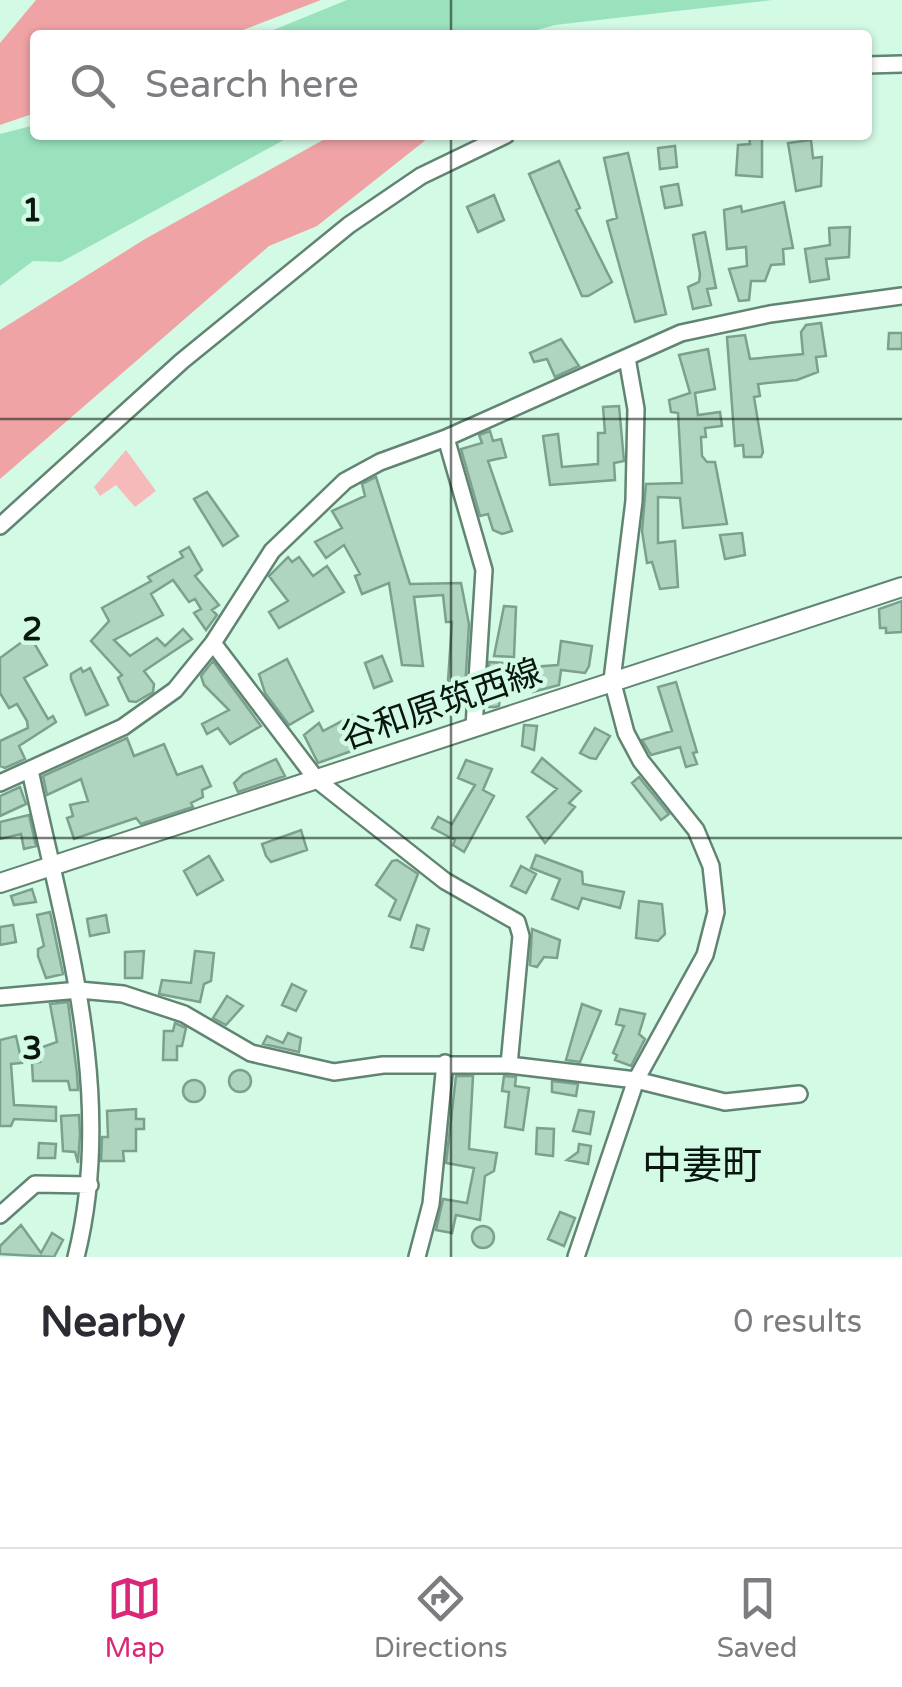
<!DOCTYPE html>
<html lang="en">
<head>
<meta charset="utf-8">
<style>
	body { margin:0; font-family:"Varela Round","Noto Sans JP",sans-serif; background:#f7f7f7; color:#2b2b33 }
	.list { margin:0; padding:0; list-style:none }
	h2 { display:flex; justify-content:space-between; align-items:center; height:130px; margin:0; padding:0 40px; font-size:42px }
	h2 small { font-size:32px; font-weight:400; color:#7c7c81 }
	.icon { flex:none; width:55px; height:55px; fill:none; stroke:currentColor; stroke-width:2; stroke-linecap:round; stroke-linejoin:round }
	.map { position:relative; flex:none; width:902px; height:1257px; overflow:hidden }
	.search { position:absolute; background:#fff; box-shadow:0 2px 8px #0004; left:30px; right:30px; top:30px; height:110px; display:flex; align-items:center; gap:25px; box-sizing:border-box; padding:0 35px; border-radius:10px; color:#7c7c81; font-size:38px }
	.sheet { height:290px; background:#fff }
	nav { display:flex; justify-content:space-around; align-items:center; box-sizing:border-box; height:140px; border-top:2px solid #e1e1e2; background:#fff; font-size:28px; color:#7c7c81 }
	nav a { display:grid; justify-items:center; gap:5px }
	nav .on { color:#db2777 }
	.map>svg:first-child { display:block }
	.green { fill:#f7babb }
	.forest { fill:#efa3a5 }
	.water { fill:#99e2bd }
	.building { fill:#afd5c1; stroke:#7ba08c; stroke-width:2.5 }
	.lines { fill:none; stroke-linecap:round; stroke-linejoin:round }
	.minor-casing { stroke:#618572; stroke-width:20 }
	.major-casing { stroke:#618572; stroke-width:22 }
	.minor { stroke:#fff; stroke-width:15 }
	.major { stroke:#fff; stroke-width:18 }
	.grid { fill:none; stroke:#091710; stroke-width:2.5; stroke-opacity:0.55 }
	.labels { text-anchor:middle; stroke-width:9; stroke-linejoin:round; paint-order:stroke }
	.street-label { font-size:35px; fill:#091710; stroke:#d3fae5 }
	.quarter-label { font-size:40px; fill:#091710; stroke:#d3fae5 }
	.grid-label { font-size:32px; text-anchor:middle; font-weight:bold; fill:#091710; stroke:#d3fae5; stroke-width:9; stroke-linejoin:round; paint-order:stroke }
</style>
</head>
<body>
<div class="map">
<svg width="902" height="1257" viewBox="0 0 902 1257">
	<rect width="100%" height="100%" fill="#d3fae5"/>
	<!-- green -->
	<path class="green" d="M126,450L156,491L135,507L116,485L100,496L94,487Z"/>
	<!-- forest -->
	<path class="forest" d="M36,0H321L230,35H35V113L0,125V43Z
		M332,135H427V139L317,226L269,246L0,479V330L145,239Z"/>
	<!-- water -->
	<path class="water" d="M347,0H772L555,25L519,35H261Z
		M35,125V135H293L61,262L33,261L0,286V134Z"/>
	<!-- building -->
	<path class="building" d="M749,135H762V177L736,175L738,145L750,144Z
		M811,140L813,158L822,157L821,186L796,191L788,143Z
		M675,146L677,167L660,169L658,148Z
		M628,153L666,314L635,322L607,221L617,218L604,158Z
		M559,161L580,208L576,210L612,282L588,296H582L529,174Z
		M678,184L682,205L665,208L661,187Z
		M494,195L504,220L478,232L467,207Z
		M784,202L793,248L783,249L784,264L771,265L765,281H751L749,300L739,301L729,269L747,266L746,247L727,249L724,210L741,206L742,212Z
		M850,227L849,257L826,259L829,279L810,282L805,249L830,245L829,228Z
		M705,232L716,288L707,289L711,305L693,309L688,287L699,282L700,274L693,235Z
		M821,323L826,356L816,357L818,372L797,380L758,384L760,396L754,397L763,452L761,457H744L743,445L735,446L727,337L745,335L750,359L803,354L801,332L806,325Z
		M889,333H902V349H888Z
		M561,339L579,366L555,377L547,359L534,362L530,353Z
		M708,349L715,389L695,393L698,415L720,412L722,426L705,428L706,437H701L702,456L707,462H715L727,524L683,528L680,498L658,497V543L675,541L678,587L660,589L652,562L647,563L642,531L646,484L682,483L678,413L671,412L669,400L690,393L679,355Z
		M619,406L624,461L614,463L615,480L550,485L543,436L558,434L562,467L598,464V433H605L603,407Z
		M490,431L493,441L501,439L506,457L488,461L512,531L502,534L493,530L488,514L480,516L461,449L482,443L479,435Z
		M376,477L410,584L461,583L469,624L464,705H460L461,689L453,688L448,681L452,622H446L443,595L414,597L423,666L402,665L389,583L362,594L355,576L360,574L344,545L326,558L315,542L342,528L332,511L365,496L362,484Z
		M207,492L238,536L223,546L194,499Z
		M742,533L745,555L725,559L720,535Z
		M189,547L202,570L195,576L219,605L212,610L217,615L206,630L194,613L201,609L195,599L189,602L173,580L151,594L163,615L114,640L130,656L157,638L165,646L183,629L192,639L144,671L154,684L153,692L136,702L129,701L118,678L122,675L91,641L109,621L102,608L151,581L148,577L183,557L180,552Z
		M288,557L292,562L299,557L313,576L327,566L344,592L279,628L269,612L288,601L269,576Z
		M902,601V632L886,633V628H880L879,609Z
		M504,606L516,607L514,657L494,656Z
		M30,636L47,665L24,678L48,719L53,716L56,722L19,746L25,759L5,768L0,766V741L28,728L27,721L17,704L9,708L0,693V658Z
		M561,641L592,646L589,666L585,673L561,670L559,685L533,692L531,667L558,665Z
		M382,656L392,681L374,688L365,663Z
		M287,659L313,711L289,725L265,693L259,674Z
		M213,661L261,726L230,744L218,728L207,734L202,724L229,710L204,685L201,676Z
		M489,662L503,663L499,706L495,707H487Z
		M81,668L83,672L90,668L108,705L86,715L71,679V674Z
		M676,682L697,752L693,753L697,764L686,767L680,747L651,755L642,740L672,731L658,687Z
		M357,713L371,744L318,763L304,735L319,723L323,731Z
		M524,725L537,726L534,750L522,746Z
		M595,728L610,736L596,759L590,758L580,753Z
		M127,738L134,756L164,744L177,775L202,766L211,786L202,790L203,797L191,803L193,807L141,824L136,818L74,839L67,818L73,816L70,805L88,801L81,779L47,795L43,776Z
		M542,758L581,791L569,803L575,807L545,843L527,817L557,789L532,772Z
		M276,759L285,776L238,792L234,783L243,774Z
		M466,760L492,769L483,790L494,796L464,852L453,845L455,840L432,828L438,817L452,824L475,785L458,778Z
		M639,777L669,814L661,820L632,783Z
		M20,787L26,804L0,816V796Z
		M29,815L36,846L24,849L21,834L0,839V822Z
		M301,830L307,850L271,862L266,856L262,844Z
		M536,855L582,872L583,884L624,892L620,908L582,898L578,909L552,899L560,879L531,868Z
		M209,856L223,880L197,895L184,871Z
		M397,860L418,874L400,920L389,916L396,900L376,885L392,861Z
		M521,866L536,874L526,893L511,886Z
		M32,889L36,902L14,905L11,896Z
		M639,901L662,904L665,934L658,941L636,938Z
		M50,912L63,974L46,978L38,956V949L44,946L37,915Z
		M106,915L109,932L90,936L87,919Z
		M13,925L16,942L0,945V927Z
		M417,925L429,929L423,950L411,947Z
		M532,929L560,940L557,958L544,957L537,967L530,965Z
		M144,951L142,978H125V952Z
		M195,951L214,953L211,981L204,984L200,1002L159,994L162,980L191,983Z
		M292,984L306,991L296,1011L282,1005Z
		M227,996L243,1006L226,1025L213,1018Z
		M68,1002L77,1074L78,1090H70L68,1081H33L32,1063L40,1062V1048L57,1042L50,1004Z
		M582,1004L601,1011L580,1062L566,1060Z
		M620,1009L645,1014L639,1034L645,1039L631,1066L615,1060L617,1055L613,1053L624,1026L616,1024Z
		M175,1023L186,1028L182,1046H177V1060H163L164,1031H173Z
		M288,1033L301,1038L299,1052L263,1044L267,1036L283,1043Z
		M16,1036L22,1063L11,1064L14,1105L56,1107V1121L14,1119L11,1126H0V1040Z
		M229 1081a11 11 0 1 1 22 0a11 11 0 1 1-22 0Z
		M456,1076H473L469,1149L497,1153L494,1171L485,1176L480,1220L456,1215L452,1233L436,1230L443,1199L467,1203L474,1168L446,1163Z
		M504,1076L516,1077L515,1086L529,1088L523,1130L505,1127L509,1092L502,1091Z
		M183 1091a11 11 0 1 1 22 0a11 11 0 1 1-22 0Z
		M552,1081L578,1084L576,1096L552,1092Z
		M136,1109V1119H144V1129H136V1151H123L124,1161H101L102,1137H108L107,1111Z
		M579,1110L594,1112L590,1134L573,1131Z
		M79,1115L80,1134L78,1163L75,1152L63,1151L61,1116Z
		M537,1128L554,1129L553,1156L536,1154Z
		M39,1143L56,1144L55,1158H38Z
		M579,1144L591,1146L588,1164L567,1160L578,1152Z
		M560,1212L575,1218L564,1246L548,1239Z
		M21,1225L41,1253L52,1233L63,1240L54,1257L0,1254V1246Z
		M472 1237a11 11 0 1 1 22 0a11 11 0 1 1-22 0Z"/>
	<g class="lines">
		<!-- minor casing -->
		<g class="minor-casing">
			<path id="minor" d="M867,65L902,64
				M446,438L484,570L474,727
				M0,526L182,361L349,225L421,176L506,135
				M213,643L317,780L445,881L517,922L521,936L509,1065
				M30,770C64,929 117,1094 76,1257
				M0,783L123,727L175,690L213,643L272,551L345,481L380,462L446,438L681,333L770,314L902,296
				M0,997L79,990L123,994L184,1014L251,1053L334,1072L383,1065H509L636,1080L725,1102L799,1094
				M0,1215L35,1184L90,1185
				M417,1257L431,1204L445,1063
				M576,1257L636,1080L705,955L716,912L711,866L696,830L641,761L626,733L612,680L634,501L636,409L627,358"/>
		</g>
		<!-- major casing -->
		<g class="major-casing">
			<path id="major" d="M0,883L902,587"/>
		</g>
		<!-- minor -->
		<use href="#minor" class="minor"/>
		<!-- major -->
		<use href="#major" class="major"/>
	</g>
	<!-- grid -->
	<path class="grid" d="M451,0V35M451,135V1257M0,419H902M0,838H902"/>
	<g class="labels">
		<!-- street labels -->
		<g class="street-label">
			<text transform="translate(441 704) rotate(-19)" y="12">谷和原筑西線</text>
		</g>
		<!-- quarter labels -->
		<g class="quarter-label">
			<text x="702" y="1179">中妻町</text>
		</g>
	</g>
	<g class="grid-label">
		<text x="32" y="221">1</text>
		<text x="32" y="640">2</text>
		<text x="32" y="1059">3</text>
	</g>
</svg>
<div class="search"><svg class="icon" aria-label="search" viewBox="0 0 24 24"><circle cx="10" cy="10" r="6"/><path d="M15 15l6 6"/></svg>Search here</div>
</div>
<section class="sheet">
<h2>Nearby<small>0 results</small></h2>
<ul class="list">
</ul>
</section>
<nav>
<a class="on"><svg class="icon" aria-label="map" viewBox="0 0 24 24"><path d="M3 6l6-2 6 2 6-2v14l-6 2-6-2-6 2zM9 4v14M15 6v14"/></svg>Map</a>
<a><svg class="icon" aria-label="directions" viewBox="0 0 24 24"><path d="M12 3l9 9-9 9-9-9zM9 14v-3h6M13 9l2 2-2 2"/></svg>Directions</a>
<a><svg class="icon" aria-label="saved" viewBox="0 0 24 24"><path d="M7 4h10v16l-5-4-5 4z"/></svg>Saved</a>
</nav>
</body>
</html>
